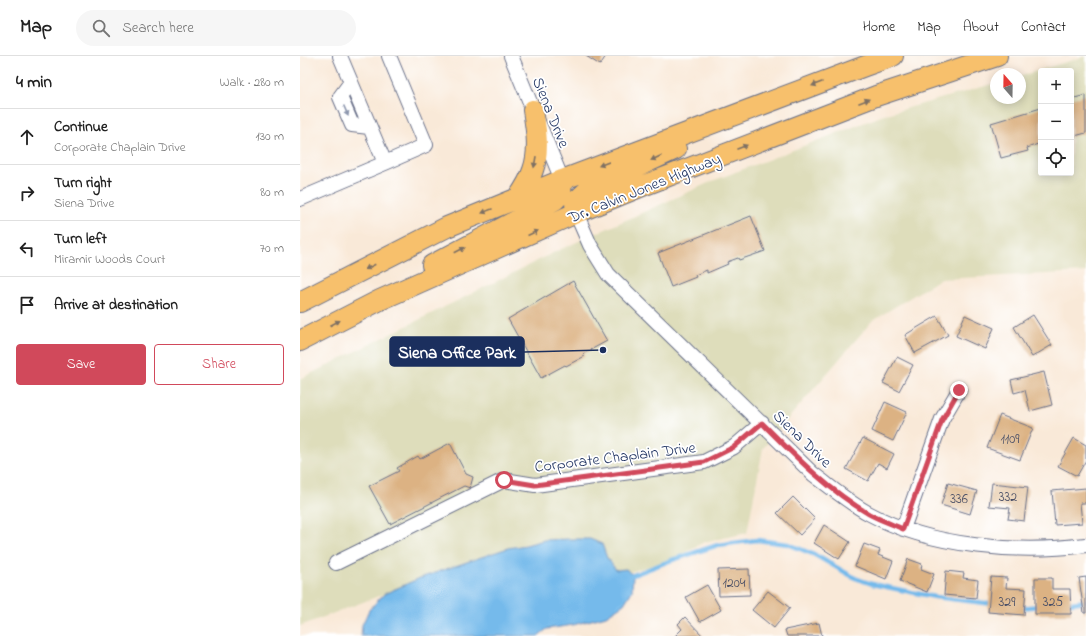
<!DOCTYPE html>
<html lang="en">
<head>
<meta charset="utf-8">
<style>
	body { margin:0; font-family:"Indie Flower",sans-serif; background:#f6f6f6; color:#222 }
	.controls { position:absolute; right:12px; top:12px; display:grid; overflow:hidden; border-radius:4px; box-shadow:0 2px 10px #0003 }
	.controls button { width:36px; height:36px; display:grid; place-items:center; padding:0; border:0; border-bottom:1px solid #e0e0e0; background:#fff; color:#222; font:20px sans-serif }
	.compass { position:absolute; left:690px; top:12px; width:36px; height:36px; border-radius:50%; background:#fff; box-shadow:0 2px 10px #0003; rotate:340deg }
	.stop { position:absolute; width:12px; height:12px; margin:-9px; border:3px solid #d1495b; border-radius:50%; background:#fff }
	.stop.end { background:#d1495b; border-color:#fff; box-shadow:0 1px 4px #0008 }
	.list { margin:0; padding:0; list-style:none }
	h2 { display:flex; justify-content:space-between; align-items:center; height:52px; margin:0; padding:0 16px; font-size:17px }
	h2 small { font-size:13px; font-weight:400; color:#767676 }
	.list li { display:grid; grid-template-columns:26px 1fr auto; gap:12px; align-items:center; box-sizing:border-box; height:56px; padding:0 16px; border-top:1px solid #e0e0e0 }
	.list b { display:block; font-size:15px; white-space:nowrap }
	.list p { margin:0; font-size:13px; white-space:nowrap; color:#767676 }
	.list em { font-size:13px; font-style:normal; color:#767676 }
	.actions { display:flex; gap:8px; padding:12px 16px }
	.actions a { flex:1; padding:9px 0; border:1px solid #d1495b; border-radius:4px; text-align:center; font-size:14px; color:#d1495b }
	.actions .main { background:#d1495b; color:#fff }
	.icon { flex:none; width:22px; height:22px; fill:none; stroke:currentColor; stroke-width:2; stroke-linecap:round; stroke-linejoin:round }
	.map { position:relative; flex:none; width:786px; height:580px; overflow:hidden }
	header { display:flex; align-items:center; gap:24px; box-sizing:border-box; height:56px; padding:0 20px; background:#fff; border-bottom:1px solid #e0e0e0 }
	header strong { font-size:19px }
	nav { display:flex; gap:22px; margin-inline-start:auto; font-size:14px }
	.search { width:280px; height:36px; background:#f6f6f6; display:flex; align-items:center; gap:10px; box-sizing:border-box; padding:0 14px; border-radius:22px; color:#767676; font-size:15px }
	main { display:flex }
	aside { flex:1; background:#fff }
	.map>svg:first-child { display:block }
	.built { fill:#deddbb; fill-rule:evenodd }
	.water { fill:#74baeb; stroke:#4874a4 }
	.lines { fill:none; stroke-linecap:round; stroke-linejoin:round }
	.stream { stroke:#74baeb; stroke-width:4.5 }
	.building { fill:#dcb283 }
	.minor-casing { stroke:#697089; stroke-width:16 }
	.highway-casing { stroke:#697089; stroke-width:22 }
	.minor { stroke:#fff; stroke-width:14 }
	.highway { stroke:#f7c06c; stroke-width:20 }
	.oneway { fill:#7e7064 }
	.oneway2 { fill:#8d97ae }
	.route { stroke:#d1495b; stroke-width:5 }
	.labels { text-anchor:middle; stroke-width:3.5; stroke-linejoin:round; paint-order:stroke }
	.number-label { font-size:14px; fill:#4b5067 }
	.street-label { font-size:16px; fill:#1b2f5e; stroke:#fff }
	.leader { fill:none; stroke:#1b2f5e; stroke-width:1.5 }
	.callout-dot { fill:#1b2f5e; stroke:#fff; stroke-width:1.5 }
	.callout { fill:#1b2f5e; stroke:#1b2f5e; stroke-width:1.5 }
	.callout-label { font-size:17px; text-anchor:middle; font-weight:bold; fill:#fff }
</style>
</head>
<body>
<header>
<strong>Map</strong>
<div class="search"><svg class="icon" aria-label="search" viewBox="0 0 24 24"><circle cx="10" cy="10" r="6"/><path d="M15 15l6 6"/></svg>Search here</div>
<nav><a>Home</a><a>Map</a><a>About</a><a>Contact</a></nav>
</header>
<main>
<aside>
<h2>4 min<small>Walk · 280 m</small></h2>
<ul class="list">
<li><svg class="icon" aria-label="ahead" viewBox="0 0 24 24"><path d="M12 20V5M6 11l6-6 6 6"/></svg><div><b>Continue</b><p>Corporate Chaplain Drive</p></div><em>130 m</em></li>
<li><svg class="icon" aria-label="right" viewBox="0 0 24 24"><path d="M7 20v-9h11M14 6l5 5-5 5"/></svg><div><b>Turn right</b><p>Siena Drive</p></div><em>80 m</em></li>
<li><svg class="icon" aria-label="left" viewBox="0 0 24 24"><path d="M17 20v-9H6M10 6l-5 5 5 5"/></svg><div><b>Turn left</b><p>Miramir Woods Court</p></div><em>70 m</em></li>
<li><svg class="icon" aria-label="arrive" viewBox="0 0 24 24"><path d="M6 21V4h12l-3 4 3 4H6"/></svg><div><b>Arrive at destination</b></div></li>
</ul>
<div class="actions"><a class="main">Save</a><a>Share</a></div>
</aside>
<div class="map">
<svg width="786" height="580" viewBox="0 0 786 580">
	<rect width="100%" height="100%" fill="#fff"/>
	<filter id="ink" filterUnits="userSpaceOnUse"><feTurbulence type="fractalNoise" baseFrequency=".025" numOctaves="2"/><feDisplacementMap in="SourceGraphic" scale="8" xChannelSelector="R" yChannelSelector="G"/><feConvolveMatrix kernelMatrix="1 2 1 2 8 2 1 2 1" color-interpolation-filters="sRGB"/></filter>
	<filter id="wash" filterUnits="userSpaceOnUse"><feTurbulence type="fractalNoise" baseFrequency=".012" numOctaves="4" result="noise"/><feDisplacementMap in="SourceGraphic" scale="16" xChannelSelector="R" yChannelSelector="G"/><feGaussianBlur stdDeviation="0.9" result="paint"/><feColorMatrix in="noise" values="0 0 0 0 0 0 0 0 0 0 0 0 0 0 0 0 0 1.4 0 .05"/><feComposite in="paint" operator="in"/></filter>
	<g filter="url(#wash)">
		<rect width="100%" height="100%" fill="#f9e9d8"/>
		<!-- built -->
		<path class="built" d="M786,0V216L640,223L572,265L463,392L447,477L404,486L372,504L322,518L316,514L307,502L244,484L208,492L120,522L84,538L0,570V323L257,195L415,124L584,59L696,27V42H720V20ZM741,15H771V117H741Z"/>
		<!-- water -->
		<path class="water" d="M269,483H290L302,488L307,502L316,514L326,513L333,519L332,535L324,548L306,560L273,569L247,573L238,580H61L62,569L69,554L84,538L120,522L208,492L226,489L244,484Z"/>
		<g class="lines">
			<!-- stream -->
			<path class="stream" d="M328,521L372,504L418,489L457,484L488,488L515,499L555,522L572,528L635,541L693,548
				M764,548L786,545
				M719,552L741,550"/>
		</g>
		<g id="blocks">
			<!-- building -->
			<path class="building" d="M286,0H306L300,9Z
				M786,39V77L771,81V43Z
				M741,52V90L739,91L738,88L727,92L728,95L701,102L691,67Z
				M451,160L465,195L439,204L438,202L427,206L428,208L407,217V214L395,219L396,221L371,231L358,197Z
				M273,225L307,285L283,298L285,300L266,310L265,309L241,322L208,263Z
				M665,259L694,272L685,293L656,280Z
				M733,259L752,289L732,301L714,271Z
				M637,260L648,279L615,297L605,279Z
				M597,301L613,309L599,335L583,327Z
				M744,316L752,349L730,355L725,334L714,337L711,324Z
				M585,346L607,356L593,385L572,375Z
				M700,359L733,372L720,404L687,392Z
				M563,382L594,398L587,412L578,407L568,425L546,413Z
				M774,382L786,389V404L777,420L758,410Z
				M150,387L166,418L173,421L170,432L164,430L90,468L69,430L99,415L97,412L118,400L120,403Z
				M648,427L677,435L670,458L641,449Z
				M692,427L728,431L724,465L708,463L710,452L689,450Z
				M786,432V447H780L782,467L755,469L752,435Z
				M493,441L515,463L500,479L477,457Z
				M524,469L550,486L539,503L514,487Z
				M564,488L580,494L578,499L593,505L586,523L555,510Z
				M608,503L622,508L621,513L634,518L627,536L600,525Z
				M449,513L450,539L419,540L418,514Z
				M646,515L664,517L663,522L678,524L676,542L644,539Z
				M691,521L707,522L706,532L726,533L724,559L688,556Z
				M786,521V557H784L779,522Z
				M735,522H752V533H770L771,558H735Z
				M407,529L421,554L400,566L386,541Z
				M468,535L490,552L474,572L452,554Z
				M385,561L403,580H375L382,573L378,568Z
				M519,567L522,580H487L485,574Z"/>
		</g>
	</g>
	<g filter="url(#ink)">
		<use href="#blocks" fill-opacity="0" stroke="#697089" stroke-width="1"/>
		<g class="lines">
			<!-- minor casing -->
			<g class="minor-casing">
				<path id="minor" d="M211,0L262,124
					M51,26L40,41L52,69L69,71
					M85,107L126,89L89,0
					M0,143L85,107L40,0
					M276,157L290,189L308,218L513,418C532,432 549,447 570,458C631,491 718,498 786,489
					M603,473L642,363L659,334
					M36,507L204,424L235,429L404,406L434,391L462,367"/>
			</g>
			<!-- highway casing -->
			<g class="highway-casing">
				<path id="highway" d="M218,142C224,133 230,124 233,114C240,94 236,73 233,54
					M276,157L275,146L289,133L376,93
					M132,209L255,144L261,138L262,124
					M0,246L147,171L262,124L565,10L593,0
					M0,285L80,244L276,157L340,131L576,40L697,0"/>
			</g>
			<!-- minor -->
			<use href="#minor" class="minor"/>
			<!-- highway -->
			<use href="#highway" class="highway"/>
		</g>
		<!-- one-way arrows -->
		<defs><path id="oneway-solid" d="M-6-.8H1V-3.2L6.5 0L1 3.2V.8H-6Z"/></defs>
		<g class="oneway">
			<use href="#oneway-solid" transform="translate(517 28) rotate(159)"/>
			<use href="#oneway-solid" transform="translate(564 45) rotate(-21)"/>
			<use href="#oneway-solid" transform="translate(442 91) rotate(-21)"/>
			<use href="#oneway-solid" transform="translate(356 102) rotate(155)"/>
			<use href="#oneway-solid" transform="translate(235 106) rotate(100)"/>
			<use href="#oneway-solid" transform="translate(304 108) rotate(159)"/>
			<use href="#oneway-solid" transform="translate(187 155) rotate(158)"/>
			<use href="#oneway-solid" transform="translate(233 177) rotate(-24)"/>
			<use href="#oneway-solid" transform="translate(160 194) rotate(-27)"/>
			<use href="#oneway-solid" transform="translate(70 211) rotate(153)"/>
			<use href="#oneway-solid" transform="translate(35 267) rotate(-27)"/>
		</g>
		<use class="oneway2" href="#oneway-solid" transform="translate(46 55) rotate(67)"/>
	</g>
	<g class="lines" filter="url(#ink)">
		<!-- route -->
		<path class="route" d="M204,424L235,429L404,406L434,391L462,367C496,401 528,434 569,458C580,464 592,468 603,473L642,364L659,334"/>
	</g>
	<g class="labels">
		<!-- number labels -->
		<g class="number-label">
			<text x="710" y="387">1109</text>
			<text x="708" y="445">332</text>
			<text x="659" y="447">336</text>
			<text x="434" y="531">1204</text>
			<text x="707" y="550">329</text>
			<text x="753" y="550">325</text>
		</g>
		<!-- street labels -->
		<g class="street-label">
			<text transform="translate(252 56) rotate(68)" y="6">Siena Drive</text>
			<text transform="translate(344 131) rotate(-22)" y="6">Dr. Calvin Jones Highway</text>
			<text transform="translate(503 382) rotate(44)" y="6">Siena Drive</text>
			<text transform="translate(315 400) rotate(-7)" y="6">Corporate Chaplain Drive</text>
		</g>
	</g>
	<!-- callouts -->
	<path class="leader" d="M303 294L224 296"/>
	<circle class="callout-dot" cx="303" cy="294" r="4"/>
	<rect class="callout" x="90" y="281" width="134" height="29" rx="4"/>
	<g class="callout-label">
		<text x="157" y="302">Siena Office Park</text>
	</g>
</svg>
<div class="controls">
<button>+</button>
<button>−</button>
<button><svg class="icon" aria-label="locate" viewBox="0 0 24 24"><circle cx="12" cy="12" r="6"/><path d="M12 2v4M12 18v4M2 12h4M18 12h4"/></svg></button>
</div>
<svg class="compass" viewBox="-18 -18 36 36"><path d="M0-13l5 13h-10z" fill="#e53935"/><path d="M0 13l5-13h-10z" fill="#767676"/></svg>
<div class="stop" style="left:204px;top:424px"></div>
<div class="stop end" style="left:659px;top:334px"></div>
</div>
</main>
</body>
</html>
